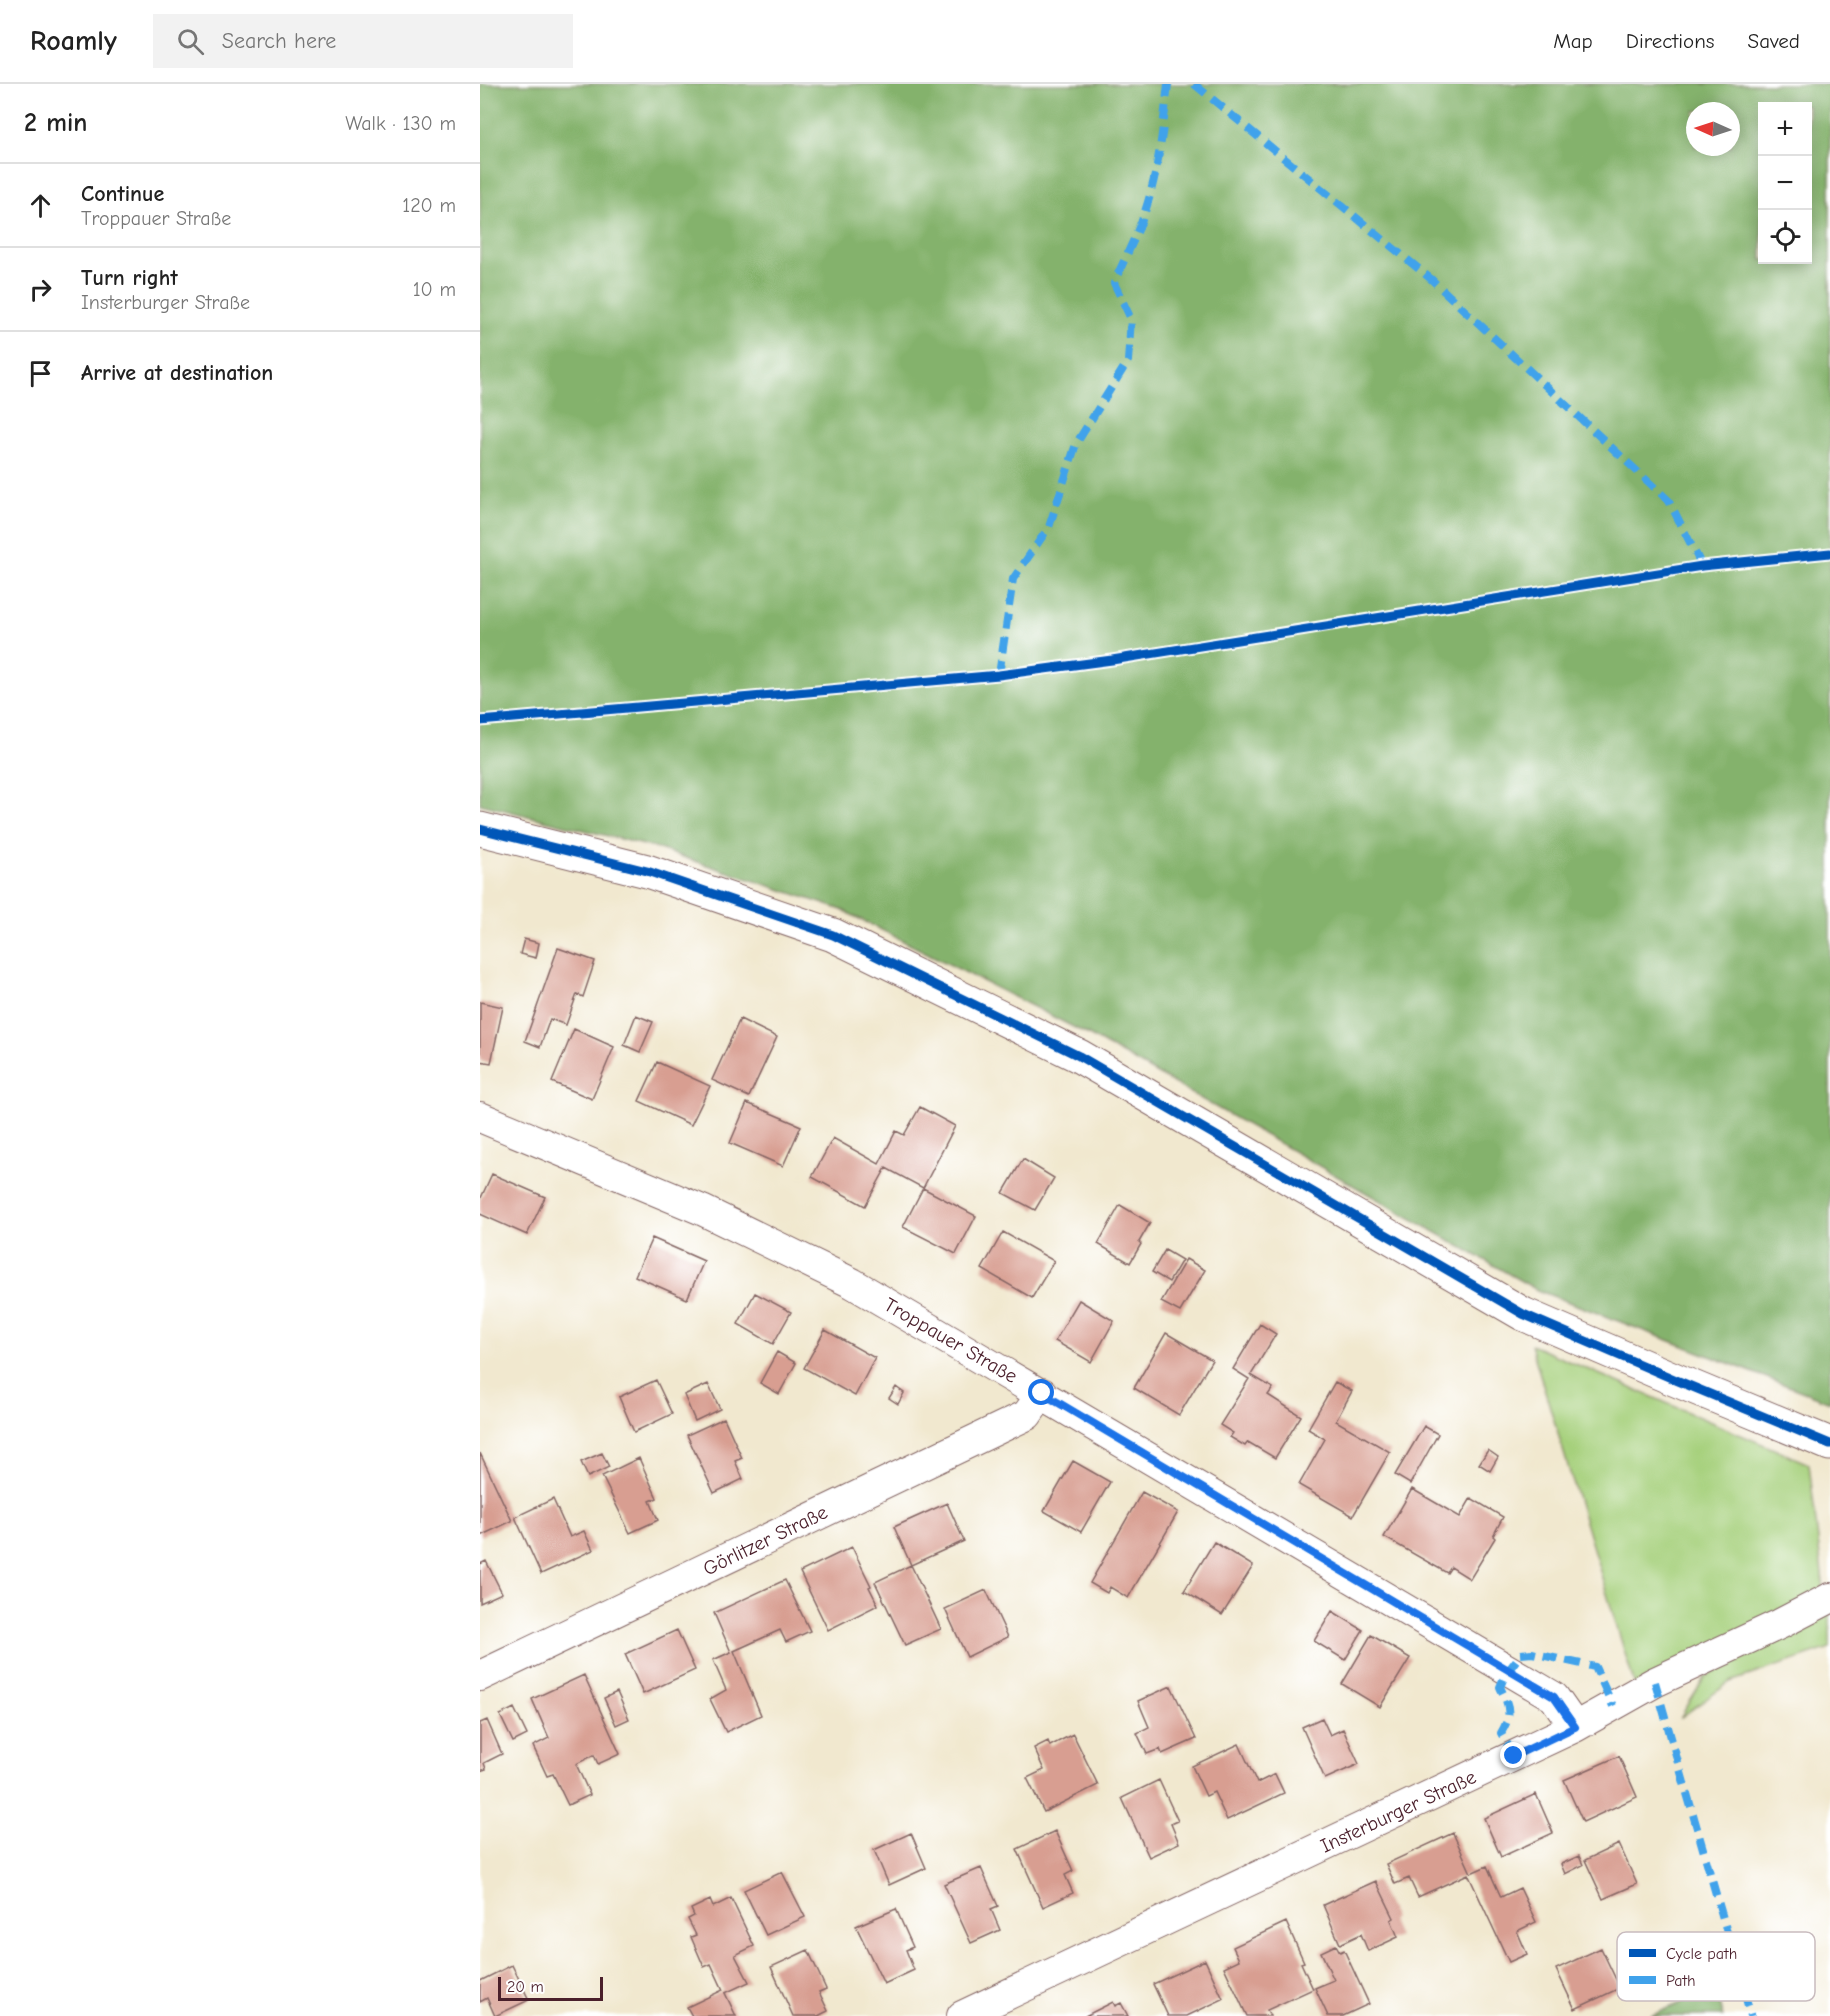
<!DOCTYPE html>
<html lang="en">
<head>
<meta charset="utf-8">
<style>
	body { margin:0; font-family:"Comic Neue",sans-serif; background:#f2f2f2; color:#222 }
	.controls { position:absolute; right:18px; top:18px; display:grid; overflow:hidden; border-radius:0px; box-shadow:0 3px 15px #0003 }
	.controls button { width:54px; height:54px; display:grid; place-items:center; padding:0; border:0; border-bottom:2px solid #e0e0e0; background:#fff; color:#222; font:30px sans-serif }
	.compass { position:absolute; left:1206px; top:18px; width:54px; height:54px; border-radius:50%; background:#fff; box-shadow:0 3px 15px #0003; rotate:273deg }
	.scale { position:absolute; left:18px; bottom:15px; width:105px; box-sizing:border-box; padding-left:6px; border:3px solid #4a1f2b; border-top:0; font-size:16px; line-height:21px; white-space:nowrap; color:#4a1f2b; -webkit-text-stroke:4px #fff; paint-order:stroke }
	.stop { position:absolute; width:18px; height:18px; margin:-14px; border:4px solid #1a73e8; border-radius:50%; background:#fff }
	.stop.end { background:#1a73e8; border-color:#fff; box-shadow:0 2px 6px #0008 }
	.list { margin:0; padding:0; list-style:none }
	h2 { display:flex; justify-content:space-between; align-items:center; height:78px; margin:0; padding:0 24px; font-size:26px }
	h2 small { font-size:20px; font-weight:400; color:#767676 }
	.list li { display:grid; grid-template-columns:39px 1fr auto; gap:18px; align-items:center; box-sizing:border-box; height:84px; padding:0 24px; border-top:2px solid #e0e0e0 }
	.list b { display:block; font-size:22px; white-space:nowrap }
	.list p { margin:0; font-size:20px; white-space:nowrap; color:#767676 }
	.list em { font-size:20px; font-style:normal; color:#767676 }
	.icon { flex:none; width:33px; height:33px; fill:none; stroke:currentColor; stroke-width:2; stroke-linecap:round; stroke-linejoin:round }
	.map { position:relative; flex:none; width:1350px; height:1932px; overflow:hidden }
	header { display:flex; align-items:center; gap:36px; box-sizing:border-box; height:84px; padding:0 30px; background:#fff; border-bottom:2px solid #e0e0e0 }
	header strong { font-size:28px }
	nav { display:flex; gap:33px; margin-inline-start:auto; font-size:21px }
	.search { width:420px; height:54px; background:#f2f2f2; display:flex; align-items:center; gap:15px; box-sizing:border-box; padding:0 21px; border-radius:0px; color:#767676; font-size:22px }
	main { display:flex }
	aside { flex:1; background:#fff }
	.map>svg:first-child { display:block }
	.green { fill:#a6d07c; stroke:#787854; stroke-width:1.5 }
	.forest { fill:#84b26c; stroke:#67684c; stroke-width:1.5; fill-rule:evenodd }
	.building { fill:#d89e91 }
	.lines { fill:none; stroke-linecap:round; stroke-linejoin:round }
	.minor-casing { stroke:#846564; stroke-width:32 }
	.tertiary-casing { stroke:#846564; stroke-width:35 }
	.minor { stroke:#fff; stroke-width:30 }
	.tertiary { stroke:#fff; stroke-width:33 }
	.quiet { stroke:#40a2eb; stroke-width:8; stroke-dasharray:15 8; stroke-linecap:butt }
	.cycleway-casing { stroke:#fff; stroke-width:13 }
	.cycleway { stroke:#0057b8; stroke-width:9 }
	.route { stroke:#1a73e8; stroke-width:8 }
	.labels { text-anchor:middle; stroke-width:6; stroke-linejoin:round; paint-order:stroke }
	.street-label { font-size:20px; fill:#4a1f2b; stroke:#fff }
	.key { fill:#fff; stroke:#c9bcbf; stroke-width:1.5 }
	.key-label { font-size:16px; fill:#4a1f2b }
</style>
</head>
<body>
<header>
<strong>Roamly</strong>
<div class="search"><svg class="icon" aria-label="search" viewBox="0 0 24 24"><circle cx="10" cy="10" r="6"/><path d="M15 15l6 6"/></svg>Search here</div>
<nav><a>Map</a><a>Directions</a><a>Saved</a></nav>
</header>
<main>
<aside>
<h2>2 min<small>Walk · 130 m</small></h2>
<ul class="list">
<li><svg class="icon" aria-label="ahead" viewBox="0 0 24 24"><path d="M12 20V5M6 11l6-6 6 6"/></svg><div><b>Continue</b><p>Troppauer Straße</p></div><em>120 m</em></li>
<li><svg class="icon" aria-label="right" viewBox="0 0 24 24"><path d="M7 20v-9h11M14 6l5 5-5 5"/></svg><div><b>Turn right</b><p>Insterburger Straße</p></div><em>10 m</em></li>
<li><svg class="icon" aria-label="arrive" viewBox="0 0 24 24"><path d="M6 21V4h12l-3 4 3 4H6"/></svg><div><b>Arrive at destination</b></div></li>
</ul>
</aside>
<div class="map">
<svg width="1350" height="1932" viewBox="0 0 1350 1932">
	<rect width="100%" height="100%" fill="#fff"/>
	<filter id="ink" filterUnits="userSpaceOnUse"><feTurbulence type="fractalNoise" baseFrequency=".0167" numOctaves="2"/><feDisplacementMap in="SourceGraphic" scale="12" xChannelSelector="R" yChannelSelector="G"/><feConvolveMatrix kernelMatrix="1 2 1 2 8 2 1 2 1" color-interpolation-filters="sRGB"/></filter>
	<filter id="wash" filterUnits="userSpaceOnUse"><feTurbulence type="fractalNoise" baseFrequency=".008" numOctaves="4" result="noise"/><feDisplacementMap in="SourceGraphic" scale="24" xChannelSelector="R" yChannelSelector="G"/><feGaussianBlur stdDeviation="1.35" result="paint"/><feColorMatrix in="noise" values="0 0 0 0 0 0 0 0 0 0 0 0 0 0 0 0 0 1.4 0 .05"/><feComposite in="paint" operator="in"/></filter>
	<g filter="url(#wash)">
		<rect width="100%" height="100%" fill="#f1e8cf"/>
		<!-- green -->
		<path class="green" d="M1051,1261L1329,1380L1344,1507L1155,1602Z
			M1350,1527V1564L1250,1598L1200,1634L1225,1593Z"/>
		<!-- forest -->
		<path class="forest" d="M0,0H1350V1318L1057,1206L607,950L362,826L176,764L0,720ZM1282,22H1328V176H1282ZM1215,27H1251V63H1215Z
			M1234,1905L1243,1932H1170Z"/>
		<g id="blocks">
			<!-- building -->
			<path class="building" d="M44,855L59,859L56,874L40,870Z
				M78,864L115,877L103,913L97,910L86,941L70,935L60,963L45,957Z
				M0,918L23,923L11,979L0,977Z
				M156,931L173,938L160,968L144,961Z
				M260,935L297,953L269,1013L232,996Z
				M94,945L134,963L112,1015L72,998Z
				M177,978L230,1002L211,1041L159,1017Z
				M267,1019L321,1042L303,1082L250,1059Z
				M440,1023L475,1042L443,1104L406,1084L385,1122L332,1093L353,1054L399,1080L416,1047L424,1051Z
				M543,1075L574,1094L555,1126L523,1109Z
				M12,1090L65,1113L47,1151L0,1130V1116Z
				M443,1104L496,1132L476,1170L423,1143Z
				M640,1121L670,1139L659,1158L661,1160L650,1179L618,1160Z
				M523,1148L574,1177L552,1214L502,1185Z
				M172,1154L224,1177L207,1215L155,1192Z
				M685,1166L702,1176L689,1198L672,1188Z
				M706,1175L725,1186L700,1228L681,1218Z
				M275,1209L311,1228L293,1260L258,1240Z
				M599,1216L634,1237L611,1278L575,1257Z
				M780,1240L796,1250L771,1291L793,1304L788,1311L821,1332L795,1374L768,1358L765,1362L750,1353L753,1349L740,1341L769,1295L753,1285Z
				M345,1246L395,1274L375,1312L324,1284Z
				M686,1249L732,1276L699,1331L654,1304Z
				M297,1268L316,1279L299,1310L280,1299Z
				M176,1296L192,1330L154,1348L139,1313Z
				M855,1298L872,1307L856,1337L910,1368L873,1432L819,1401L845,1355L828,1345Z
				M228,1300L240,1325L215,1337L204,1311Z
				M416,1303L424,1309L418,1320L409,1314Z
				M244,1334L262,1374L255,1377L263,1395L234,1409L207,1351Z
				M944,1342L958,1350L930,1400L915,1391Z
				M1008,1366L1018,1373L1010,1387L999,1380Z
				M0,1369L32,1437L0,1452Z
				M122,1369L129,1383L108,1393L101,1378Z
				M159,1374L177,1414L170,1417L178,1436L150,1449L122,1392Z
				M593,1377L630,1398L601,1448L564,1427Z
				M932,1405L980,1433L991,1414L1023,1433L1013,1452L1015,1454L990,1495L971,1483L967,1489L904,1453Z
				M662,1408L698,1428L648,1514L630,1503L627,1509L610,1499Z
				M73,1415L90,1453L104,1447L113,1466L61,1490L35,1433Z
				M467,1419L484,1457L431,1481L414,1443Z
				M734,1458L773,1482L742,1531L704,1507Z
				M372,1463L391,1502L389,1503L398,1521L348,1546L320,1488Z
				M6,1477L22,1509L0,1519V1480Z
				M431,1481L461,1545L425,1561L395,1498Z
				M305,1496L330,1547L306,1558L300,1546L254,1567L281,1631L246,1648L230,1615L246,1606L233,1576L251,1568L234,1529Z
				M506,1506L528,1553L487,1573L465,1525Z
				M852,1527L883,1546L865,1576L834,1557Z
				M197,1546L215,1586L163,1610L145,1570Z
				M891,1551L930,1574L900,1623L862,1600Z
				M104,1591L140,1670L118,1680L114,1671L96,1680L110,1711L88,1721L73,1690L67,1692L53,1662L69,1654L52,1615Z
				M691,1602L716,1655L682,1670L680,1665L667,1670L657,1649L669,1643L658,1617Z
				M137,1608L149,1635L136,1641L124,1614Z
				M34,1624L47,1651L33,1658L20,1631Z
				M842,1634L850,1651L863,1645L879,1680L845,1695L822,1643Z
				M7,1636L22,1670L4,1679L6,1685L0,1687V1639Z
				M593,1650L618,1701L564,1728L547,1694L564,1686L554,1664L568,1657L570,1662Z
				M759,1660L777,1699L795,1690L804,1709L747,1736L734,1708L726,1712L712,1682Z
				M1139,1672L1157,1713L1103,1738L1084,1696Z
				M679,1696L698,1737L691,1740L699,1759L669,1773L642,1714Z
				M1056,1710L1073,1749L1021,1773L1004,1734Z
				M575,1747L593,1787L585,1791L593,1809L563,1823L537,1765Z
				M431,1749L446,1784L409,1801L394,1766Z
				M973,1749L991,1789L1007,1782L1021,1813L1040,1804L1056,1838L1037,1847L1047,1870L1029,1878L988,1790L938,1813L929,1794L915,1800L906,1780Z
				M1139,1760L1157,1800L1123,1815L1105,1776Z
				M1099,1772L1103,1781L1085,1790L1081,1780Z
				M501,1784L518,1822L511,1825L520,1846L491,1859L464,1800Z
				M302,1788L325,1833L286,1851L264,1806Z
				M896,1797L914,1834L911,1836L918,1853L888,1867L881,1850L860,1860L843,1821Z
				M251,1814L274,1862L255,1871L269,1898L245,1909L256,1932H212L207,1923L243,1906L231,1880L224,1883L211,1853L216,1851L208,1835L214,1832L211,1825L230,1816L233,1823Z
				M416,1825L433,1863L426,1866L434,1886L404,1900L376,1842Z
				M806,1838L824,1878L821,1879L833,1905L787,1926L790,1932H767L744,1883L759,1876L753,1863Z
				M856,1861L860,1868L864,1866L889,1920L863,1932H848L835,1904L854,1896L841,1868Z
				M1121,1864L1140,1904L1095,1925L1076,1885Z
				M328,1866L346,1905L339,1908L348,1927L338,1932H313L291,1883Z
				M725,1876L743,1915L707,1932H688L673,1900Z
				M32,1881L49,1916L15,1932L7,1914L0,1918V1897Z
				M633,1918L635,1922L641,1919L648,1932H605Z"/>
		</g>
	</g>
	<g filter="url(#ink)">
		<use href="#blocks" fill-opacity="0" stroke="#846564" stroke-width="1.5"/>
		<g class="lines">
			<!-- minor casing -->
			<g class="minor-casing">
				<path id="minor" d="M0,1033L222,1126L372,1199L1074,1613L1095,1643
					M0,1592L547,1331L562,1309
					M482,1932L1095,1643L1175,1598L1300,1540L1350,1514"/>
			</g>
			<!-- tertiary casing -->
			<g class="tertiary-casing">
				<path id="tertiary" d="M0,745L167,787L353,851L599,972L1043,1230L1196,1296L1350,1360"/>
			</g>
			<!-- minor -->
			<use href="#minor" class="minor"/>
			<!-- tertiary -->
			<use href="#tertiary" class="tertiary"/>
			<!-- quiet -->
			<path class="quiet" d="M714,0L951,195L1189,417L1222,482
				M519,591L533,495L569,443L596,360L648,277L651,235L634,199C643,178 654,157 662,136C678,93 683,45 688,0
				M1175,1598L1271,1932
				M1034,1672L1021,1649C1033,1629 1029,1622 1020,1603L1025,1591L1041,1570L1052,1569L1115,1583L1133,1622"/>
			<!-- cycleway casing -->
			<g class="cycleway-casing">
				<path id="cycleway" d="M0,637L519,591L632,576L1222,482L1350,469
					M0,745L167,787L353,851L599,972L1043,1230L1196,1296L1350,1360"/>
			</g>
			<!-- cycleway -->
			<use href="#cycleway" class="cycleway"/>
		</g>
	</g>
	<g class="lines" filter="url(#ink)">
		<!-- route -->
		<path class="route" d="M562,1309L1074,1613L1095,1643L1034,1672"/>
	</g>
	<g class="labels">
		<!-- street labels -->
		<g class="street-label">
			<text transform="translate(471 1256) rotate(30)" y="7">Troppauer Straße</text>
			<text transform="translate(285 1456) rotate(-26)" y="7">Görlitzer Straße</text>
			<text transform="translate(918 1727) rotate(-25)" y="7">Insterburger Straße</text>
		</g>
	</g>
	<!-- legend -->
	<rect x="1137" y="1848" width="198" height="69" rx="9" class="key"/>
	<rect x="1149" y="1865" width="27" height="8" fill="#0057b8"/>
	<rect x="1149" y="1892" width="27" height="8" fill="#40a2eb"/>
	<g class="key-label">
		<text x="1186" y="1875">Cycle path</text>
		<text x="1186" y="1902">Path</text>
	</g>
</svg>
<div class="controls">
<button>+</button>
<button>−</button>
<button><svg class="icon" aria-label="locate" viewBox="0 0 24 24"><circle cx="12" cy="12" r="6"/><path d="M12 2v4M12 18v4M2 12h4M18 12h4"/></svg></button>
</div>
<svg class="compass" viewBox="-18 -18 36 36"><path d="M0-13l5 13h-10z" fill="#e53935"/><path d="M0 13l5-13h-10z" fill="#767676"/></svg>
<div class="scale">20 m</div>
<div class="stop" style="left:562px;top:1309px"></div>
<div class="stop end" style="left:1034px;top:1672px"></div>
</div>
</main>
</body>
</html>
